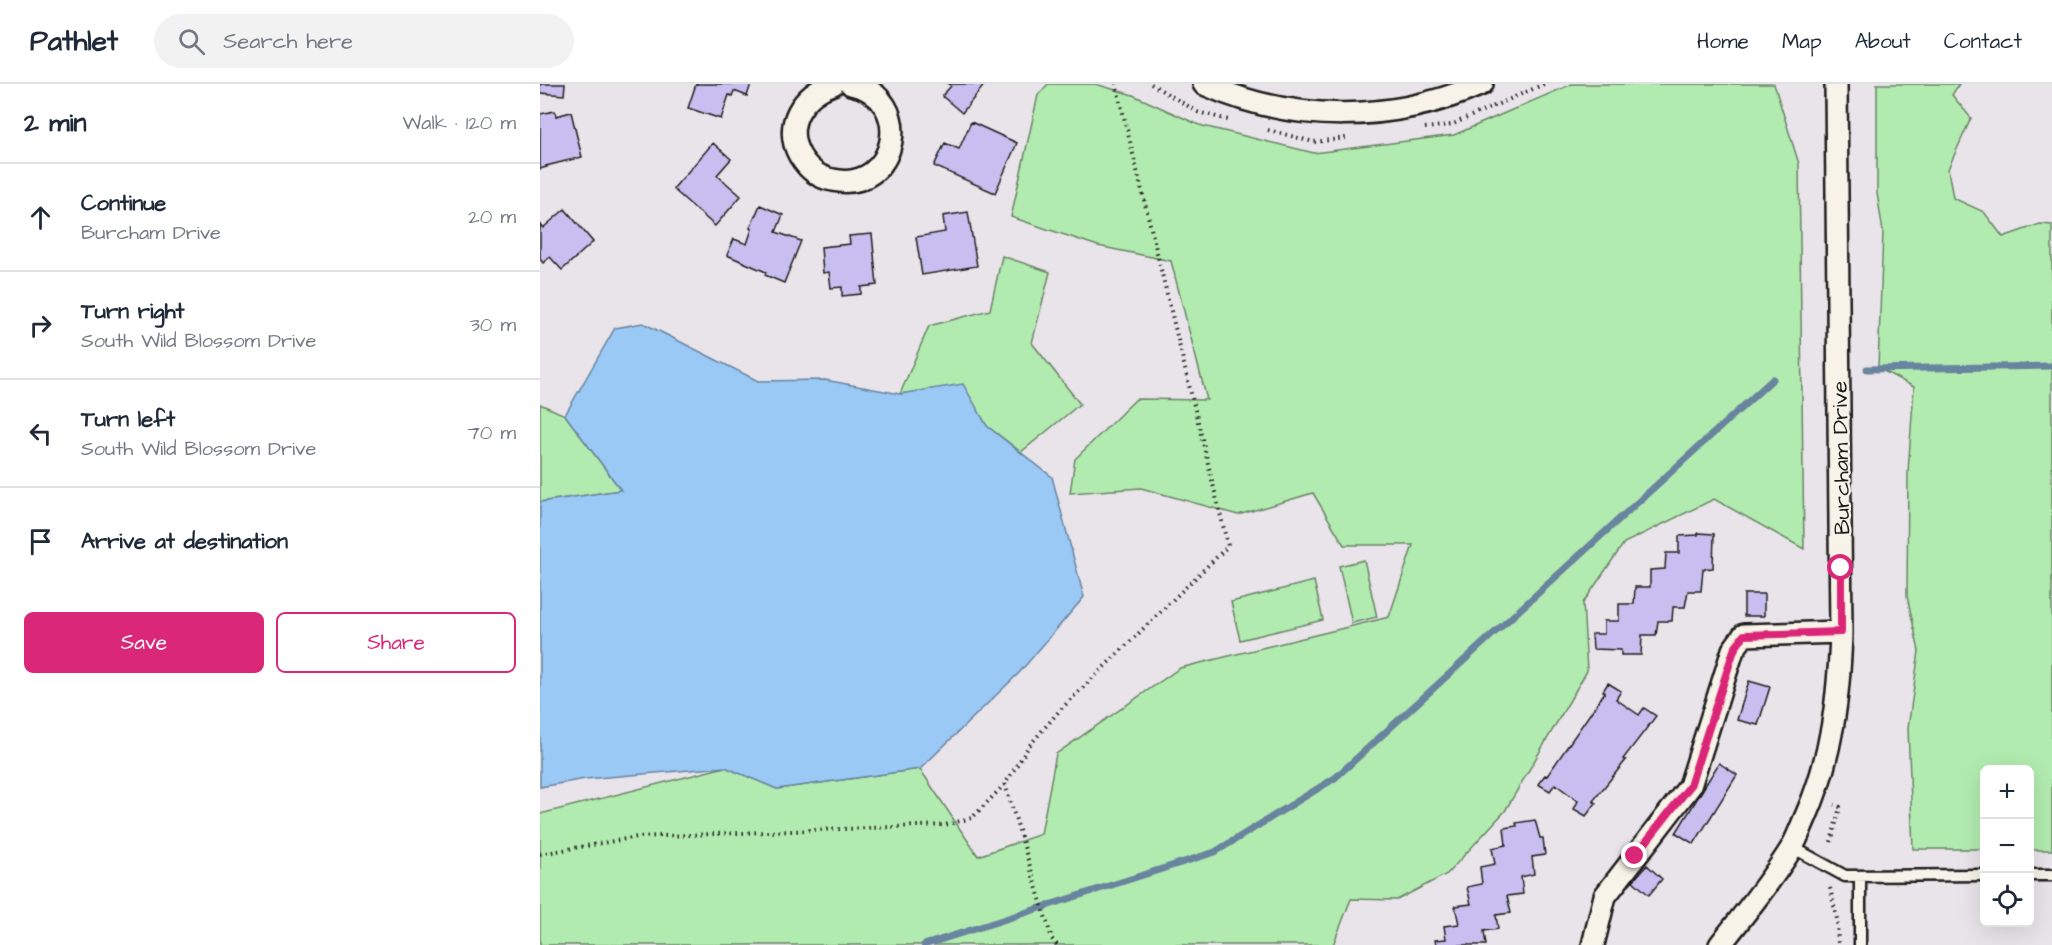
<!DOCTYPE html>
<html lang="en">
<head>
<meta charset="utf-8">
<style>
	body { margin:0; font-family:"Architects Daughter",sans-serif; background:#f2f2f3; color:#1f2937 }
	.controls { position:absolute; right:18px; bottom:18px; display:grid; overflow:hidden; border-radius:9px; box-shadow:0 6px 24px #0002 }
	.controls button { width:54px; height:54px; display:grid; place-items:center; padding:0; border:0; border-bottom:2px solid #e0e1e3; background:#fff; color:#1f2937; font:30px sans-serif }
	.stop { position:absolute; width:18px; height:18px; margin:-14px; border:4px solid #db2777; border-radius:50%; background:#fff }
	.stop.end { background:#db2777; border-color:#fff; box-shadow:0 2px 6px #0008 }
	.list { margin:0; padding:0; list-style:none }
	h2 { display:flex; justify-content:space-between; align-items:center; height:78px; margin:0; padding:0 24px; font-size:26px }
	h2 small { font-size:20px; font-weight:400; color:#747a83 }
	.list li { display:grid; grid-template-columns:39px 1fr auto; gap:18px; align-items:center; box-sizing:border-box; height:108px; padding:0 24px; border-top:2px solid #e0e1e3 }
	.list b { display:block; font-size:22px; white-space:nowrap }
	.list p { margin:0; font-size:20px; white-space:nowrap; color:#747a83 }
	.list em { font-size:20px; font-style:normal; color:#747a83 }
	.actions { display:flex; gap:12px; padding:18px 24px }
	.actions a { flex:1; padding:14px 0; border:2px solid #db2777; border-radius:9px; text-align:center; font-size:21px; color:#db2777 }
	.actions .main { background:#db2777; color:#fff }
	.icon { flex:none; width:33px; height:33px; fill:none; stroke:currentColor; stroke-width:2; stroke-linecap:round; stroke-linejoin:round }
	.map { position:relative; flex:none; width:1512px; height:861px; overflow:hidden }
	header { display:flex; align-items:center; gap:36px; box-sizing:border-box; height:84px; padding:0 30px; background:#fff; border-bottom:2px solid #e0e1e3 }
	header strong { font-size:28px }
	nav { display:flex; gap:33px; margin-inline-start:auto; font-size:21px }
	.search { width:420px; height:54px; background:#f2f2f3; display:flex; align-items:center; gap:15px; box-sizing:border-box; padding:0 21px; border-radius:33px; color:#747a83; font-size:22px }
	main { display:flex }
	aside { flex:1; background:#fff }
	.map>svg:first-child { display:block }
	.green { fill:#b2ebaf; stroke:#678466; stroke-width:1.5 }
	.water { fill:#9ac9f5; stroke:#68849e; stroke-width:1.5 }
	.lines { fill:none; stroke-linecap:round; stroke-linejoin:round }
	.stream { stroke:#68849e; stroke-width:7 }
	.building { fill:#c8bef0; stroke:#1c1c1c; stroke-width:1.5 }
	.service-casing { stroke:#1c1c1c; stroke-width:15 }
	.minor-casing { stroke:#1c1c1c; stroke-width:26 }
	.path { stroke:#1c1c1c; stroke-width:4; stroke-dasharray:1.5 4.5; stroke-linecap:butt }
	.service { stroke:#f7f3e8; stroke-width:10 }
	.minor { stroke:#f7f3e8; stroke-width:21 }
	.route { stroke:#db2777; stroke-width:8 }
	.labels { text-anchor:middle; stroke-width:4.5; stroke-linejoin:round; paint-order:stroke }
	.street-label { font-size:22px; fill:#1c1c1c; stroke:#f7f3e8 }
</style>
</head>
<body>
<header>
<strong>Pathlet</strong>
<div class="search"><svg class="icon" aria-label="search" viewBox="0 0 24 24"><circle cx="10" cy="10" r="6"/><path d="M15 15l6 6"/></svg>Search here</div>
<nav><a>Home</a><a>Map</a><a>About</a><a>Contact</a></nav>
</header>
<main>
<aside>
<h2>2 min<small>Walk · 120 m</small></h2>
<ul class="list">
<li><svg class="icon" aria-label="ahead" viewBox="0 0 24 24"><path d="M12 20V5M6 11l6-6 6 6"/></svg><div><b>Continue</b><p>Burcham Drive</p></div><em>20 m</em></li>
<li><svg class="icon" aria-label="right" viewBox="0 0 24 24"><path d="M7 20v-9h11M14 6l5 5-5 5"/></svg><div><b>Turn right</b><p>South Wild Blossom Drive</p></div><em>30 m</em></li>
<li><svg class="icon" aria-label="left" viewBox="0 0 24 24"><path d="M17 20v-9H6M10 6l-5 5 5 5"/></svg><div><b>Turn left</b><p>South Wild Blossom Drive</p></div><em>70 m</em></li>
<li><svg class="icon" aria-label="arrive" viewBox="0 0 24 24"><path d="M6 21V4h12l-3 4 3 4H6"/></svg><div><b>Arrive at destination</b></div></li>
</ul>
<div class="actions"><a class="main">Save</a><a>Share</a></div>
</aside>
<div class="map">
<svg width="1512" height="861" viewBox="0 0 1512 861">
	<rect width="100%" height="100%" fill="#e9e3ea"/>
	<filter id="ink" filterUnits="userSpaceOnUse"><feTurbulence type="fractalNoise" baseFrequency=".0167" numOctaves="2"/><feDisplacementMap in="SourceGraphic" scale="12" xChannelSelector="R" yChannelSelector="G"/><feConvolveMatrix kernelMatrix="1 2 1 2 8 2 1 2 1" color-interpolation-filters="sRGB"/></filter>
	<g filter="url(#ink)">
		<!-- green -->
		<path class="green" d="M508,0H555L593,11L659,41L774,69L914,51L1032,0H1234L1259,80L1264,465L1174,415L1084,459L1043,519L1047,587L965,727L907,790L857,816L811,815L793,861H0V730L185,683L237,705L380,685L438,772L501,750L516,670L640,584L849,533L873,461H804L773,409L698,431L601,404L530,409L535,375L596,315L667,316L631,177L558,162L471,133L498,11Z
			M1337,0H1419L1412,11L1431,34L1408,85L1413,114L1444,128L1463,153L1500,140L1512,141V766H1490V686H1444V765H1373L1368,644L1379,567L1367,512L1368,388L1374,303L1338,284L1343,148L1337,109Z
			M462,172L510,188L492,259L540,320L481,368L447,342L423,301L360,310L389,242L450,226Z
			M0,320L25,331L81,406L0,418Z
			M824,476L837,533L812,539L799,482Z
			M774,497L783,536L700,556L691,518Z"/>
		<!-- water -->
		<path class="water" d="M103,239L218,297L285,296L360,310L423,300L447,342L512,393L544,513L479,589L380,685L237,705L185,683L45,695L0,703V418L81,406L25,331L75,244Z"/>
		<g class="lines">
			<!-- stream -->
			<path class="stream" d="M1327,285L1512,282
				M384,861L675,768L795,694L1233,295"/>
		</g>
		<!-- building -->
		<path class="building" d="M0,0H25L24,11L0,9Z
			M156,0H211L207,12L194,7L192,12L189,11L181,35L148,24Z
			M409,0H445L422,29L402,12L411,2Z
			M15,27L16,32L31,28L42,73L6,82L7,83L0,85V30Z
			M431,38L477,59L455,109L394,82L405,59L419,65Z
			M173,59L191,75L177,91L201,112L175,142L133,105Z
			M220,121L243,131L236,148L261,157L244,199L225,191L226,188L187,171L194,155L207,160L212,145L210,144Z
			M25,125L53,158L22,186L10,173L3,179L0,175V140L3,144Z
			M428,128L437,182L382,191L376,153L405,148L403,132Z
			M332,150L337,201L321,203V210L302,212V203L291,204L289,188L283,189L281,163L310,160L309,152Z
			M1158,449L1174,450L1173,484L1163,485L1161,507H1148L1145,523H1133L1132,537H1118L1116,551H1102L1101,571H1081V566L1053,565L1052,550H1064V537H1079V520H1094L1095,503H1110V486L1125,485L1126,469H1139V452L1158,451Z
			M1204,510H1224V532H1204Z
			M1209,597L1230,603L1218,641L1197,636Z
			M1068,599L1081,607L1076,615L1099,631L1104,624L1116,632L1083,675L1086,676L1053,717L1056,719L1046,732L1034,725L1038,717L1015,700L1010,707L998,700L1005,691L1007,692L1065,608L1063,607Z
			M1179,679L1197,691L1154,760L1136,749Z
			M995,736L1000,754H1003L1005,771L992,773L994,790L981,793L983,810L967,812L971,829L956,831L958,845L944,847L946,861H896L895,856L906,855L904,842L919,840L915,822L931,820L927,803L942,800L940,783L955,780L952,764L966,761L964,744L977,742L976,739Z
			M1107,781L1122,795L1109,811L1093,797Z"/>
		<g class="lines">
			<!-- service casing -->
			<g class="service-casing">
				<path id="service" d="M1252,763L1305,792L1444,791
					M1490,791H1512
					M1320,792V861"/>
			</g>
			<!-- minor casing -->
			<g class="minor-casing">
				<path id="minor" d="M293,0C263,10 242,41 260,72C268,85 279,94 293,96C357,110 377,13 311,0
					M664,0C752,40 853,39 942,0
					M1053,861L1065,812L1150,702L1193,566L1204,551L1301,548
					M1180,861C1204,830 1230,799 1251,765C1257,755 1261,743 1266,732C1292,673 1299,612 1301,548L1296,0"/>
			</g>
			<!-- path -->
			<path class="path" d="M611,0L658,28L692,37
				M885,44L911,41L1004,0
				M728,46L774,58L806,54
				M465,700L512,855L517,861
				M1291,758L1300,723L1294,721
				M0,770L97,753L405,741L432,734L465,700L489,662L520,626L688,462L576,0
				M1290,804L1297,835L1298,861"/>
			<!-- service -->
			<use href="#service" class="service"/>
			<!-- minor -->
			<use href="#minor" class="minor"/>
		</g>
	</g>
	<g class="lines" filter="url(#ink)">
		<!-- route -->
		<path class="route" d="M1095,772L1150,702L1194,566L1204,551L1301,548V484"/>
	</g>
	<g class="labels">
		<!-- street labels -->
		<g class="street-label">
			<text transform="translate(1300 374) rotate(-91)" y="8">Burcham Drive</text>
		</g>
	</g>
</svg>
<div class="controls">
<button>+</button>
<button>−</button>
<button><svg class="icon" aria-label="locate" viewBox="0 0 24 24"><circle cx="12" cy="12" r="6"/><path d="M12 2v4M12 18v4M2 12h4M18 12h4"/></svg></button>
</div>
<div class="stop" style="left:1301px;top:484px"></div>
<div class="stop end" style="left:1095px;top:772px"></div>
</div>
</main>
</body>
</html>
